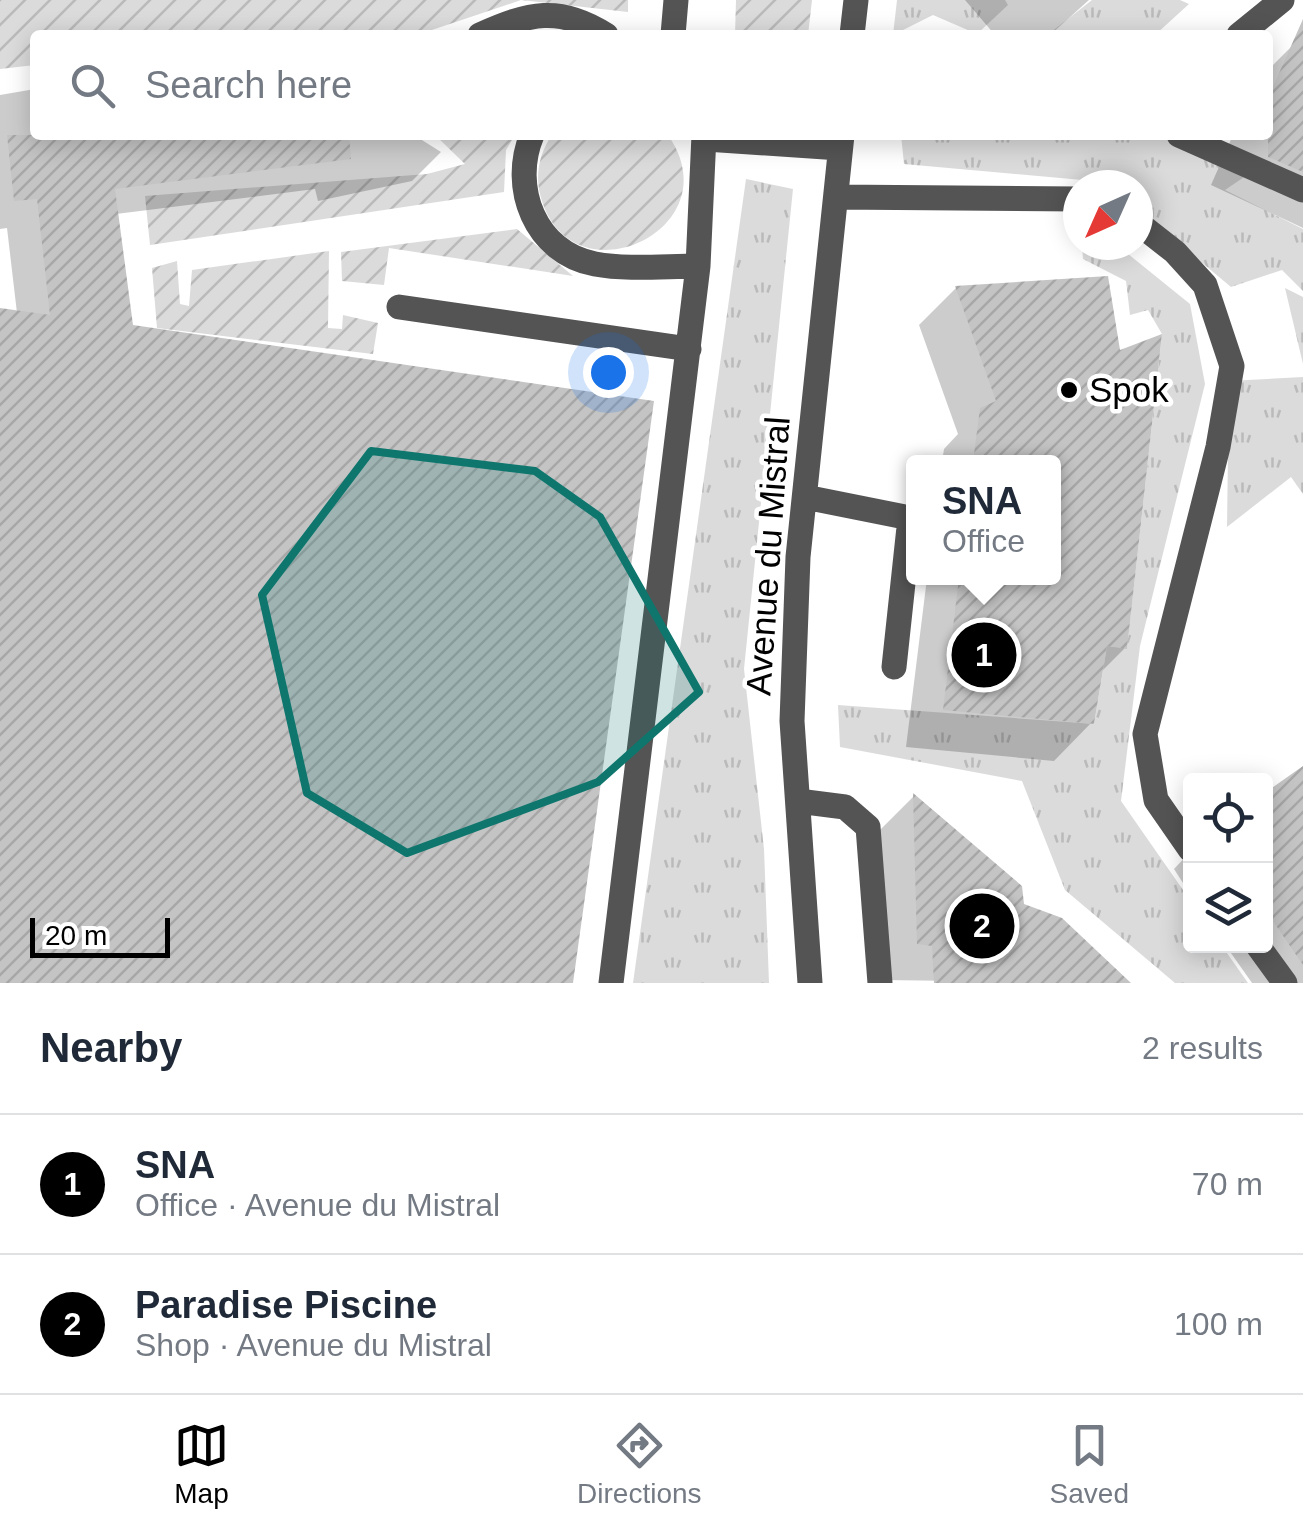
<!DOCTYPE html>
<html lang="en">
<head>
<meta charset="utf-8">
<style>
	body { margin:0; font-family:Helvetica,sans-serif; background:#f2f2f3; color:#1f2937 }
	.controls { position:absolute; right:30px; bottom:30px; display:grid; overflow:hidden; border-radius:10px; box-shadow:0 5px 25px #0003 }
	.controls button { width:90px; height:90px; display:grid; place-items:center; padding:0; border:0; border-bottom:2px solid #e0e1e3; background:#fff; color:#1f2937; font:50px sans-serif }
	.compass { position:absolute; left:1063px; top:170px; width:90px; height:90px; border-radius:50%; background:#fff; box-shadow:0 5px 25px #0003; rotate:225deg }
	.scale { position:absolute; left:30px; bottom:25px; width:140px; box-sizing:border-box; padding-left:10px; border:5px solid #000; border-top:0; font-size:28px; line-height:35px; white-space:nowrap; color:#000; -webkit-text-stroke:8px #fff; paint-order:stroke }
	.you { position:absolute; left:608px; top:372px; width:35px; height:35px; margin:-25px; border:8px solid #fff; border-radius:50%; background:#1a73e8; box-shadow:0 0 0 15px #1a73e833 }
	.badge { display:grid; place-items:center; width:65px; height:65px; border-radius:50%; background:#000; color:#fff; font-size:32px; font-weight:700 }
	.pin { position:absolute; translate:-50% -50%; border:5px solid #fff; box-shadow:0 2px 10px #0006 }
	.popup { position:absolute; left:906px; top:455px; width:155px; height:130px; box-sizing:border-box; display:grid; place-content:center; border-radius:10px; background:#fff; filter:drop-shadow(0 2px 8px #0005); font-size:32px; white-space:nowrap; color:#747a83 }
	.popup b { font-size:38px; color:#1f2937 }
	.popup::after { content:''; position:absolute; left:50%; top:100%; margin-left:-20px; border:20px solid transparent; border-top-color:#fff }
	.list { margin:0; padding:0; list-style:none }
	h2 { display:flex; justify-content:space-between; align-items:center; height:130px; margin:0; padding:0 40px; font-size:42px }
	h2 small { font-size:32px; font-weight:400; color:#747a83 }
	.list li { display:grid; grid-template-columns:65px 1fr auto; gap:30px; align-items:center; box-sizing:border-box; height:140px; padding:0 40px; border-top:2px solid #e0e1e3 }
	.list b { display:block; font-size:38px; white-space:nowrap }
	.list p { margin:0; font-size:32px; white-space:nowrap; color:#747a83 }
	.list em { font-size:32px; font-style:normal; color:#747a83 }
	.icon { flex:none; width:55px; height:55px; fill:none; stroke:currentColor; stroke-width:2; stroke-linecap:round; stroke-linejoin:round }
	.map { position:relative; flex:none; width:1303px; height:983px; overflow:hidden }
	.search { position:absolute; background:#fff; box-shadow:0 5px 25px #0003; left:30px; right:30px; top:30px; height:110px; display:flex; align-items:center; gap:25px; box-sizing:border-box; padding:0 35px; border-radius:10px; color:#747a83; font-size:38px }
	.sheet { height:410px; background:#fff }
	nav { display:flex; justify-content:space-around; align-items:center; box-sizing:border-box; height:140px; border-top:2px solid #e0e1e3; background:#fff; font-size:28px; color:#747a83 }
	nav a { display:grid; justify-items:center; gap:5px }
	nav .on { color:#000 }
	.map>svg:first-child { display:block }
	.grass { fill:url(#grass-tufts) }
	.garden { fill:url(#garden-furrows) }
	.shadow { fill:#0003 }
	.building { fill:url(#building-hatch) }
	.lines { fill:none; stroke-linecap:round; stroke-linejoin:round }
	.minor { stroke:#545454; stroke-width:25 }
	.marked { fill:#0f766e; fill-opacity:0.2; stroke:#0f766e; stroke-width:8; stroke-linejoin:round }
	.poi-dot { fill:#000; stroke:#fff; stroke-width:4 }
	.labels { text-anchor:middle; stroke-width:9; stroke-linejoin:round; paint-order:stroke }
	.poi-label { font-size:35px; fill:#000; stroke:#fff; text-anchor:start }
	.street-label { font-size:35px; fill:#000; stroke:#fff }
</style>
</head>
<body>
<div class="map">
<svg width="1303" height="983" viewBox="0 0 1303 983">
	<defs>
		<pattern id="grass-tufts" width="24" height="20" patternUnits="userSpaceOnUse" patternTransform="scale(2.5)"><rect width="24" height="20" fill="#dbdbdb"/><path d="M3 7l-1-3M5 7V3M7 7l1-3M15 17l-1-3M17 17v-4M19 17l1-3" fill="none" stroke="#bababa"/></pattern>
		<pattern id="garden-furrows" width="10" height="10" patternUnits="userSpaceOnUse" patternTransform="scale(2.5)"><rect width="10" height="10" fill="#dbdbdb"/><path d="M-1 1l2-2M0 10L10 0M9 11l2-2" fill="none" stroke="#bababa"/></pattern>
		<pattern id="building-hatch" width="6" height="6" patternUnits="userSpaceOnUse" patternTransform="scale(2.5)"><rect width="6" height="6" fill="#c4c4c4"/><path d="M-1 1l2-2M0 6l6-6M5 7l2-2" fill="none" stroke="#a7a7a7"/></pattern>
	</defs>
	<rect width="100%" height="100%" fill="#fff"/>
	<!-- grass -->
	<path class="grass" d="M897,0H1005L1008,5L977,34L933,15L893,35Z
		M1092,0H1180L1189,4L1155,35L1050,33Z
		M901,135H1169L1250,173L1225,190L1303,229V291L1282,270L1231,287L1138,209V185L904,164Z
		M746,179L793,189L744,669L764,849L769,983H633Z
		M1082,245H1117L1190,304L1205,384L1140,646L1121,801L1190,900V946H1222L1248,983H1175L1065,890L1022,781L840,747L838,705L1094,724L1107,646L1127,648L1162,334L1148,310L1130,315L1126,281L1083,259Z
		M1285,288L1303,297V364Z
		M1303,377V494L1291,477L1227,527L1229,381Z"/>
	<!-- garden -->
	<path class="garden" d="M0,0H628V12L521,0L417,35H35V65L0,69Z
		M736,0H812L808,35H735Z
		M435,135H515L506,150L504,192L150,245L145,196L427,174L465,164Z
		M552,135H668C735,231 567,306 540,194C535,173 540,152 552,135Z
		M517,229L573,276L389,248L384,285L342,281L341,252Z
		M329,251L328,328L342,329L343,315L378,323L373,354L157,328L152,268L177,261L180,304L189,306L192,270Z"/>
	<!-- shadow -->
	<path class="shadow" d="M965,0H1089L1050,35H995Z
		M1293,45L1303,50V228L1211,185L1233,135H1268V70Z
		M35,89V135H414L441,152L412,181L318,201L315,189L116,214L130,327L651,403L570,983H0V311L17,313L7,228L0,229V95Z
		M956,288L1118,354L1125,648L1100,673L1091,723L1054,761L906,747L927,578H1054V462H942L944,449L958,434L919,325Z
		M1303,769V983H1252L1226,946H1266V795Z
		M913,797L1022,906L1061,920L1127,983L881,980L877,833Z
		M1190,852V894L1174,869Z"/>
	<!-- building -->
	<path class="building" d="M1303,19V172L1268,157V98Z
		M7,135H349L351,159L115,189L133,325L654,401L573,983H0V308L50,315L37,199L14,201Z
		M1108,276L1120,350L1162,334L1127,649L1107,646L1094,724L943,710L959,578H1054V462H973L980,408L996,401L955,286Z
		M1303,766V965L1266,911V792Z
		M913,793L1022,886L1024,904L1062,918L1131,983H934L932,946L917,944Z"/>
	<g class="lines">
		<!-- minor -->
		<path class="minor" d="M480,35C529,13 559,5 606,35
			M673,35L676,0
			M852,35L856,0
			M1239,35L1282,0
			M532,135C510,187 535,253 595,264C627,270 665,266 698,266L704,135
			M1179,135L1303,190
			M706,139L840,148
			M836,197L1078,199
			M1138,223L1175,252L1205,285L1232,366L1218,447L1145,734L1156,800L1190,849
			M399,307L689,349
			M805,497L910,518L894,667
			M798,801L845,807L868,827L880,983
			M1258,946L1285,983
			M611,983L698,266
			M810,983L792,721L798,557L842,135"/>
	</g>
	<!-- marked area -->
	<path class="marked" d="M371,451L535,471L600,517L699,692L598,782L407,853L307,793L262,595Z"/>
	<!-- markers -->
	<circle class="poi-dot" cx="1069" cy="390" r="10"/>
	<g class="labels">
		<!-- poi labels -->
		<g class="poi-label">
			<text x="1089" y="402">Spok</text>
		</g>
		<!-- street labels -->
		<g class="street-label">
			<text transform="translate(768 556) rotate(-86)" y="12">Avenue du Mistral</text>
		</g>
	</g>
</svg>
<div class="controls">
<button><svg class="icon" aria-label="locate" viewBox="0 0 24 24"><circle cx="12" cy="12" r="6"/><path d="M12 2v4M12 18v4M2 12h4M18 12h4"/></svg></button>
<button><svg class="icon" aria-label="layers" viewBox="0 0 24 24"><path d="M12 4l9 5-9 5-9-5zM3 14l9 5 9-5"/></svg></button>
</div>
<svg class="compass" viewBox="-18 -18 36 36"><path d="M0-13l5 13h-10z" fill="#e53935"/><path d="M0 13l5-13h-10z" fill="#747a83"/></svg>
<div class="scale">20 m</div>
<div class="you"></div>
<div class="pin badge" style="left:984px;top:655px">1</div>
<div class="popup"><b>SNA</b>Office</div>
<div class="pin badge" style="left:982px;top:926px">2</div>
<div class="search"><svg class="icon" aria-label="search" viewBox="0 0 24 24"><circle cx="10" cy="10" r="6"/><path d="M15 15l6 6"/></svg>Search here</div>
</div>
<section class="sheet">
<h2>Nearby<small>2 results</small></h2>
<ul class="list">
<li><span class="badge">1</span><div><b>SNA</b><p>Office · Avenue du Mistral</p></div><em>70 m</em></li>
<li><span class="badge">2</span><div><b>Paradise Piscine</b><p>Shop · Avenue du Mistral</p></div><em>100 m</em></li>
</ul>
</section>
<nav>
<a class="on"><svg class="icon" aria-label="map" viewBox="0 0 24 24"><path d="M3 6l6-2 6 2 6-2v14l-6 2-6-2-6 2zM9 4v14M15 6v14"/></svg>Map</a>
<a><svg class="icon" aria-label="directions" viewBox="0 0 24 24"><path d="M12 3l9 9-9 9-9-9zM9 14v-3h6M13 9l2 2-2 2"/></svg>Directions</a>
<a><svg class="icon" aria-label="saved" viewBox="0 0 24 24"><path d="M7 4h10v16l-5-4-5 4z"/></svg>Saved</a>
</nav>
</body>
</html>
